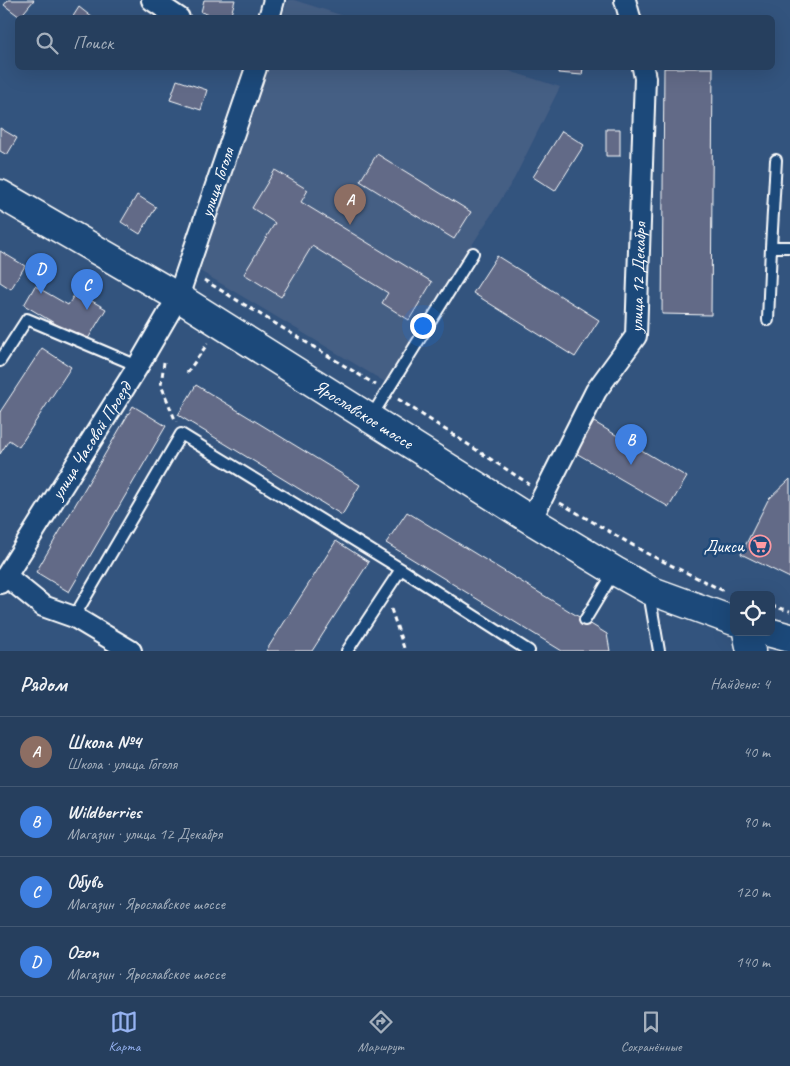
<!DOCTYPE html>
<html lang="ru">
<head>
<meta charset="utf-8">
<style>
	body { margin:0; font-family:Caveat,sans-serif; background:#2e4664; color:#f1f3f6 }
	.controls { position:absolute; right:15px; bottom:15px; display:grid; overflow:hidden; border-radius:8px; box-shadow:0 5px 20px #0002 }
	.controls button { width:45px; height:45px; display:grid; place-items:center; padding:0; border:0; border-bottom:1px solid #425873; background:#263f5e; color:#f1f3f6; font:25px sans-serif }
	.you { position:absolute; left:422px; top:325px; width:18px; height:18px; margin:-12px; border:4px solid #fff; border-radius:50%; background:#1a73e8; box-shadow:0 0 0 8px #1a73e833 }
	.badge { display:grid; place-items:center; width:32px; height:32px; border-radius:50%; background:#95b2f1; color:#fff; font-size:16px; font-weight:700 }
	.pin { position:absolute; translate:-50% -41px; filter:drop-shadow(0 1px 2px #0008) }
	.pin::after { content:''; position:absolute; top:26px; width:18px; height:15px; background:inherit; clip-path:polygon(0 0,100% 0,50% 100%) }
	.list { margin:0; padding:0; list-style:none }
	h2 { display:flex; justify-content:space-between; align-items:center; height:65px; margin:0; padding:0 20px; font-size:21px }
	h2 small { font-size:16px; font-weight:400; color:#a4afbc }
	.list li { display:grid; grid-template-columns:32px 1fr auto; gap:15px; align-items:center; box-sizing:border-box; height:70px; padding:0 20px; border-top:1px solid #425873 }
	.list b { display:block; font-size:19px; white-space:nowrap }
	.list p { margin:0; font-size:16px; white-space:nowrap; color:#a4afbc }
	.list em { font-size:16px; font-style:normal; color:#a4afbc }
	.icon { flex:none; width:28px; height:28px; fill:none; stroke:currentColor; stroke-width:2; stroke-linecap:round; stroke-linejoin:round }
	.map { position:relative; flex:none; width:790px; height:651px; overflow:hidden }
	.search { position:absolute; background:#263f5e; box-shadow:0 5px 20px #0002; left:15px; right:15px; top:15px; height:55px; display:flex; align-items:center; gap:12px; box-sizing:border-box; padding:0 18px; border-radius:8px; color:#a4afbc; font-size:19px }
	.sheet { height:345px; background:#263f5e }
	nav { display:flex; justify-content:space-around; align-items:center; box-sizing:border-box; height:70px; border-top:1px solid #425873; background:#263f5e; font-size:14px; color:#a4afbc }
	nav a { display:grid; justify-items:center; gap:2px }
	nav .on { color:#95b2f1 }
	.map>svg:first-child { display:block }
	.built { fill:#455e84 }
	.building { fill:#626a87; stroke:#fff }
	.lines { fill:none; stroke-linecap:round; stroke-linejoin:round }
	.service-casing { stroke:#fff; stroke-width:14 }
	.minor-casing { stroke:#fff; stroke-width:24 }
	.secondary-casing { stroke:#fff; stroke-width:31 }
	.primary-casing { stroke:#fff; stroke-width:31 }
	.path { stroke:#fff; stroke-width:3; stroke-dasharray:5 4; stroke-linecap:butt }
	.service { stroke:#1f4a7a; stroke-width:10 }
	.minor { stroke:#1f4a7a; stroke-width:20 }
	.secondary { stroke:#1f4a7a; stroke-width:28 }
	.primary { stroke:#1f4a7a; stroke-width:28 }
	.labels { text-anchor:middle; stroke-width:5; stroke-linejoin:round; paint-order:stroke }
	.street-label { font-size:18px; fill:#fff; stroke:#1f4a7a }
	.poi-label { font-size:18px; fill:#fff; stroke:#1f4a7a; text-anchor:end }
</style>
</head>
<body>
<div class="map">
<svg width="790" height="651" viewBox="0 0 790 651">
	<rect width="100%" height="100%" fill="#33547e"/>
	<filter id="ink" filterUnits="userSpaceOnUse"><feTurbulence type="fractalNoise" baseFrequency=".02" numOctaves="2"/><feDisplacementMap in="SourceGraphic" scale="10" xChannelSelector="R" yChannelSelector="G"/><feConvolveMatrix kernelMatrix="1 2 1 2 8 2 1 2 1" color-interpolation-filters="sRGB"/></filter>
	<g filter="url(#ink)">
		<!-- built -->
		<path class="built" d="M288,0H294L347,17H282Z
			M266,68H500L560,87L514,179L385,382L200,271Z"/>
		<!-- building -->
		<path class="building" d="M8,0H34L20,17L4,5Z
			M204,0H235L230,18H219L201,12Z
			M79,7L93,18H72Z
			M559,68H583L582,75L558,73Z
			M664,68H713L711,315L662,314Z
			M177,80L207,90L201,110L170,100Z
			M0,128L17,138L7,155L0,151Z
			M606,129H620V156H606Z
			M562,131L584,145L555,191L533,177Z
			M377,154L471,212L454,239L360,181Z
			M275,170L308,190L301,202L432,282L409,320L382,303L388,293L312,246L281,297L244,274L275,223L252,208Z
			M137,195L156,207L140,234L121,222Z
			M0,251L25,266L11,289L0,282Z
			M497,256L599,320L575,357L473,293Z
			M35,286L68,305L76,292L106,309L86,342L24,305Z
			M42,348L71,367L19,447L9,440L0,454V412Z
			M196,385L360,485L342,515L178,415Z
			M133,406L166,426L69,592L36,572Z
			M594,422L687,477L669,507L576,453Z
			M790,479V578L741,554L768,500Z
			M407,512L607,634L610,651H562L386,543Z
			M336,541L369,562L312,651H266Z"/>
		<g class="lines">
			<!-- service casing -->
			<g class="service-casing">
				<path id="service" d="M771,247L776,160
					M768,320L771,247H790
					M0,361L27,319L138,366
					M371,417L473,253
					M649,593L659,651
					M74,617L181,434L401,569L529,651
					M585,620L614,572
					M347,651L401,569"/>
			</g>
			<!-- minor casing -->
			<g class="minor-casing">
				<g id="minor">
					<path d="M152,0L179,18"/>
					<path d="M625,0L630,18"/>
					<path d="M269,18L274,0"/>
					<path id="s1" d="M531,520L596,391L636,336L645,78L643,68"/>
					<path d="M6,576L43,606L74,617L131,651"/>
					<path id="s2" d="M0,583L6,576L138,366L178,297L256,68"/>
				</g>
			</g>
			<!-- secondary casing -->
			<g class="secondary-casing">
				<path id="secondary" d="M747,632L751,651"/>
			</g>
			<!-- primary casing -->
			<g class="primary-casing">
				<g id="primary">
					<path id="s3" d="M0,194L178,297L531,520L615,571L649,590L734,621"/>
					<path d="M768,632L790,638"/>
				</g>
			</g>
			<!-- path -->
			<path class="path" d="M204,280L376,385
				M164,362L161,385L176,422
				M187,373L208,343
				M398,399L529,484
				M560,503L648,554L726,592
				M771,606L790,611
				M391,609L405,651"/>
			<!-- service -->
			<use href="#service" class="service"/>
			<!-- minor -->
			<use href="#minor" class="minor"/>
			<!-- secondary -->
			<use href="#secondary" class="secondary"/>
			<!-- primary -->
			<use href="#primary" class="primary"/>
		</g>
	</g>
	<!-- icons -->
	<defs>
		<g id="supermarket-ring" transform="scale(1.125)"><circle r="9.5" fill="#1f4a7a" stroke="#ff9aa2" stroke-width="1.5"/><path d="M-6-5.5h2.5l.6 2H6L4.5 2H-2.5L-4.4-4H-6ZM-1.5 3.2a1.3 1.3 0 1 0 .1 0ZM3 3.2a1.3 1.3 0 1 0 .1 0Z" fill="#ff9aa2"/></g>
	</defs>
	<g fill-rule="evenodd">
		<use href="#supermarket-ring" x="760" y="546"/>
	</g>
	<g class="labels">
		<!-- street labels -->
		<g class="street-label">
			<text dy="6" stroke="none"><textPath href="#s2" startOffset="458">улица Гоголя</textPath></text>
			<text dy="6" stroke="none"><textPath href="#s1" startOffset="271">улица 12 Декабря</textPath></text>
			<text dy="6" stroke="none"><textPath href="#s3" startOffset="425">Ярославское шоссе</textPath></text>
			<text dy="6" stroke="none"><textPath href="#s2" startOffset="169">улица Часовой Проезд</textPath></text>
		</g>
		<!-- poi labels -->
		<g class="poi-label">
			<text x="744" y="552">Дикси</text>
		</g>
	</g>
</svg>
<div class="controls">
<button><svg class="icon" aria-label="locate" viewBox="0 0 24 24"><circle cx="12" cy="12" r="6"/><path d="M12 2v4M12 18v4M2 12h4M18 12h4"/></svg></button>
</div>
<div class="you"></div>
<div class="pin badge" style="left:350px;top:225px;background:#8d6e63">A</div>
<div class="pin badge" style="left:631px;top:465px;background:#3f7fe0">B</div>
<div class="pin badge" style="left:87px;top:310px;background:#3f7fe0">C</div>
<div class="pin badge" style="left:41px;top:294px;background:#3f7fe0">D</div>
<div class="search"><svg class="icon" aria-label="search" viewBox="0 0 24 24"><circle cx="10" cy="10" r="6"/><path d="M15 15l6 6"/></svg>Поиск</div>
</div>
<section class="sheet">
<h2>Рядом<small>Найдено: 4</small></h2>
<ul class="list">
<li><span class="badge" style="background:#8d6e63">A</span><div><b>Школа №4</b><p>Школа · улица Гоголя</p></div><em>40 m</em></li>
<li><span class="badge" style="background:#3f7fe0">B</span><div><b>Wildberries</b><p>Магазин · улица 12 Декабря</p></div><em>90 m</em></li>
<li><span class="badge" style="background:#3f7fe0">C</span><div><b>Обувь</b><p>Магазин · Ярославское шоссе</p></div><em>120 m</em></li>
<li><span class="badge" style="background:#3f7fe0">D</span><div><b>Ozon</b><p>Магазин · Ярославское шоссе</p></div><em>140 m</em></li>
</ul>
</section>
<nav>
<a class="on"><svg class="icon" aria-label="map" viewBox="0 0 24 24"><path d="M3 6l6-2 6 2 6-2v14l-6 2-6-2-6 2zM9 4v14M15 6v14"/></svg>Карта</a>
<a><svg class="icon" aria-label="directions" viewBox="0 0 24 24"><path d="M12 3l9 9-9 9-9-9zM9 14v-3h6M13 9l2 2-2 2"/></svg>Маршрут</a>
<a><svg class="icon" aria-label="saved" viewBox="0 0 24 24"><path d="M7 4h10v16l-5-4-5 4z"/></svg>Сохранённые</a>
</nav>
</body>
</html>
